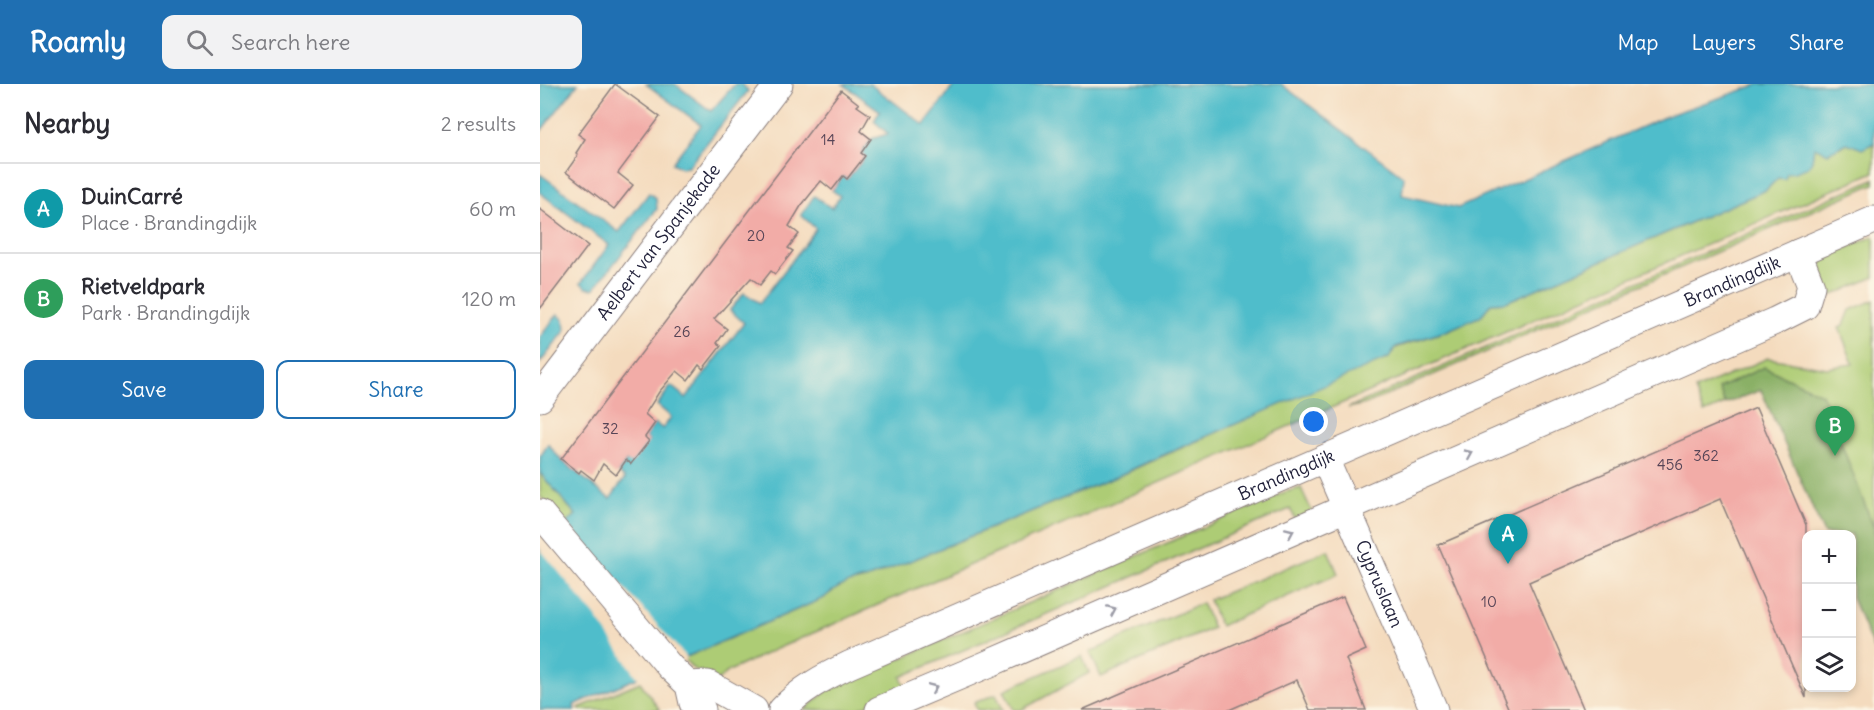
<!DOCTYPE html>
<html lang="en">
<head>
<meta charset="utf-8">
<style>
	body { margin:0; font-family:Delius,sans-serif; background:#f2f2f3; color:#2b2b33 }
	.controls { position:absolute; right:18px; bottom:18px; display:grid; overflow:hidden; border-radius:12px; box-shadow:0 3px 9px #0003 }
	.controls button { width:54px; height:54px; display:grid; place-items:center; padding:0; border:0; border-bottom:2px solid #e1e1e2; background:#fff; color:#2b2b33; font:30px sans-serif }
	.you { position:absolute; left:774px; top:338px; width:21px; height:21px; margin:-15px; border:4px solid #fff; border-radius:50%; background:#1a73e8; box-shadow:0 0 0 9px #1a73e833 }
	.badge { display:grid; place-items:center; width:39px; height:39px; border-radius:50%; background:#1f6fb2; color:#fff; font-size:20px; font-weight:700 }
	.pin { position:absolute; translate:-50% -50px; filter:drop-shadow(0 2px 3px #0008) }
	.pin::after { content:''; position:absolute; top:32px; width:21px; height:18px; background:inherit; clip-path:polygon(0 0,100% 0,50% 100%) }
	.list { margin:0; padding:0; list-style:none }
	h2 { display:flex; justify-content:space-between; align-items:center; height:78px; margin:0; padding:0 24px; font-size:26px }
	h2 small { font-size:20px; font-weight:400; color:#7c7c81 }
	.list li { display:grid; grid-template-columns:39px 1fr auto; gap:18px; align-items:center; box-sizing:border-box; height:90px; padding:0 24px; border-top:2px solid #e1e1e2 }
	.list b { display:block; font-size:22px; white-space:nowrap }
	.list p { margin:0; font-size:20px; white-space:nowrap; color:#7c7c81 }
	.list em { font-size:20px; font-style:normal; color:#7c7c81 }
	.actions { display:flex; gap:12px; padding:18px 24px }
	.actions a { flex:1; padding:14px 0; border:2px solid #1f6fb2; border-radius:12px; text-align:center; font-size:21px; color:#1f6fb2 }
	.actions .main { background:#1f6fb2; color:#fff }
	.icon { flex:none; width:33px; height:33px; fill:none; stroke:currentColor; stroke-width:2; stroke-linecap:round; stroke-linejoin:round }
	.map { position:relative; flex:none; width:1334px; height:626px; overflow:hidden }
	header { display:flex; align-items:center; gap:36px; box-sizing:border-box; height:84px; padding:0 30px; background:#1f6fb2; color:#fff }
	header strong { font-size:28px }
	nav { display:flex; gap:33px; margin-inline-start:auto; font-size:21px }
	.search { width:420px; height:54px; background:#f2f2f3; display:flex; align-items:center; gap:15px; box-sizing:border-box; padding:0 21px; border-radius:12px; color:#7c7c81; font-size:22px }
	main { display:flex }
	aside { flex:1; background:#fff }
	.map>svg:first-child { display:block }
	.green { fill:#adcc74; stroke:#687758; stroke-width:1.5 }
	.forest { fill:#8ab066; stroke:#566950; stroke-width:1.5 }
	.water { fill:#50bdcb; stroke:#397083; stroke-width:1.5 }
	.pier { fill:#f4dbbe }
	.building { fill:#f2aca7 }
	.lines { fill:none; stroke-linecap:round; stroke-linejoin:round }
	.minor-casing { stroke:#8b7e7c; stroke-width:29 }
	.minor { stroke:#fff; stroke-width:27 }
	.oneway { stroke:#9c9ca7 }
	.labels { text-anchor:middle; stroke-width:4.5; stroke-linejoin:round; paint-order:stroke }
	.number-label { font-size:15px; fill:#564456 }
	.street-label { font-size:18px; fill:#22223b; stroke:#fcf5e5 }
</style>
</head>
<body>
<header>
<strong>Roamly</strong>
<div class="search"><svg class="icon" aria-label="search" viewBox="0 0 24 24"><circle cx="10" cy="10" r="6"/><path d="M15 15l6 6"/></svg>Search here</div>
<nav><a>Map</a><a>Layers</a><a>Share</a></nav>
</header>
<main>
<aside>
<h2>Nearby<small>2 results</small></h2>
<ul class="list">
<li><span class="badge" style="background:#0f9aa8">A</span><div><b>DuinCarré</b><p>Place · Brandingdijk</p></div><em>60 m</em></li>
<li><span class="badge" style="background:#2e9e5b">B</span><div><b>Rietveldpark</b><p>Park · Brandingdijk</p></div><em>120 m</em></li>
</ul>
<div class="actions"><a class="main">Save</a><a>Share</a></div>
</aside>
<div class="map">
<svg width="1334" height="626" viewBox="0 0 1334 626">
	<rect width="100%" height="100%" fill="#fcf5e5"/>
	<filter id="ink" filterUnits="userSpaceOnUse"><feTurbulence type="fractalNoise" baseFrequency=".0167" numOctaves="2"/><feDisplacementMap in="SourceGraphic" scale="12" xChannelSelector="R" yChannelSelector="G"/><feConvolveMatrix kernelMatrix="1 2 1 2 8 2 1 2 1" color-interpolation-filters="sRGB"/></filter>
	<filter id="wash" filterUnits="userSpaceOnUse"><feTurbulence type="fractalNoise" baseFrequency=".008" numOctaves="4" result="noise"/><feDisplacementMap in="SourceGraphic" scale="24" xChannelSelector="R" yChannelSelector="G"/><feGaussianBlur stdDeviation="1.35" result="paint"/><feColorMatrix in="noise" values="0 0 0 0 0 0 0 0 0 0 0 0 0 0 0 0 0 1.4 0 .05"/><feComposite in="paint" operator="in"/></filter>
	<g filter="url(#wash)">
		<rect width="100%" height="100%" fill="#f4dbbe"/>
		<!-- green -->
		<path class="green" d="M1307,59L1322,64L1334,59V88L234,566L189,587L177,597L152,584L144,574L284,514C297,502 309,498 326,495L578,392L757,313L856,264L906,247L941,232L951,219L966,218L1226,106L1238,94L1247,88H1255L1272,76L1274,63H1301Z
			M1334,95V100L826,320L808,324Z
			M1334,152V193L1293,211H1289L1281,185L1282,177L1290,171Z
			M1334,216V544L1312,450L1220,293L1179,305L1185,320L1164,329L1155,306L1228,274L1287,284L1313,280L1299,243L1304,241L1310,226Z
			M0,389L36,431L25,440L0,412Z
			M761,404L772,428L756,436L750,425L361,593L366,604L317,626H264L289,605L311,596L745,408Z
			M788,466L798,490L680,542L669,516Z
			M662,519L673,544L561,593L550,568Z
			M542,572L549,589L481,626H474L464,606Z
			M100,598L120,626H40L39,624Z
			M456,610L463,626H437L434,619Z"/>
		<!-- forest -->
		<path class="forest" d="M1224,283L1282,310L1334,444V566L1312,514V450H1284L1221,306L1185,320L1179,304Z"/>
		<!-- water -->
		<path class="water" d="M0,0H38L0,48Z
			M106,0H135L171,27L195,0H202L208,7L148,83L141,84L132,79L161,41Z
			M303,0H330L384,41L415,0H741L864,93L862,111L918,124L1129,31L1220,0H1334V59L1322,65L1307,59L1288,69L1274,63L1272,76L1269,83L1255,88L1247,89L1245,95L1238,94L1226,106L966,218L951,219L941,232L906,247L856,263L849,274L612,376L578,392L326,495C309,498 297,502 284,514L34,621L35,626H0V462L36,431L0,389V373L8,360L21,376L70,415L85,394L78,388L87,376L109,357L105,353L115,339L123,345L131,333L117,321L131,302L146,314L204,239L190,226L204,209L220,219L276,145L261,131L274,112L292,124L300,112L292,106L303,92L307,95L325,73L321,69L331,55L348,50L334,37L340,27Z
			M0,90L79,148L109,109L116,114L117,125L54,205L47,204L41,199L69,161L0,109Z
			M18,230L24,236L25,247L0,279V253Z"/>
		<!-- pier -->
		<path class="pier" d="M24,437L148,575L99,596L55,532L0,465V458Z"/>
		<g id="blocks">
			<!-- building -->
			<path class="building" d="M75,0L120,33L78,89L93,101L74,125L26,88L38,71L36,69L45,55L38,50Z
				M301,6L319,20L317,22L330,31L321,47L331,55L321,69L325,72L307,95L303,92L292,106L281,97L261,122L249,142L259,150L248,164L253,167L235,190L231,187L220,201L211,194L174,235L187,245L177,259L181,262L163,285L159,281L148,296L137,287L119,308L105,330L115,339L105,353L109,357L91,380L86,376L76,391L63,380L54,396L41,386L39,389L21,375Z
				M0,125L48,162L0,225Z
				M1216,324L1266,441V614L1180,415L989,498L1044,626H969L898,461Z
				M803,513L826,566L806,575L826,626H770L757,596L689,626H542Z"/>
		</g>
	</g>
	<g filter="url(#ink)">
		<use href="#blocks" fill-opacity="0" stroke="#8b7e7c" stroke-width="1.5"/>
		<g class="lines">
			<!-- minor casing -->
			<g class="minor-casing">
				<g id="minor">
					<path id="s1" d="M0,314L239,0"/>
					<path id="s2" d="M785,375L894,626"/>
					<path d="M0,429L130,583L149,601L153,619L162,626"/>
					<path d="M149,601L168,600L214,626"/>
					<path id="s3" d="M242,626C261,605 284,593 309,581L1334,136"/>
					<path d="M339,626L448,580L1235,237L1265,222L1271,202L1258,169"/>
				</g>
			</g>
			<!-- minor -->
			<use href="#minor" class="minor"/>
		</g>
		<!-- one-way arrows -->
		<defs><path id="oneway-chevron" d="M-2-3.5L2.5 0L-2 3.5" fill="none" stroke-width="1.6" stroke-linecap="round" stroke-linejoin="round" transform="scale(1.5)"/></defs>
		<g class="oneway">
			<use href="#oneway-chevron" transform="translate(929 370) rotate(-23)"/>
			<use href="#oneway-chevron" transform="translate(750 448) rotate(-24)"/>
			<use href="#oneway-chevron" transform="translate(572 526) rotate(-24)"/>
			<use href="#oneway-chevron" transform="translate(393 604) rotate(-23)"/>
		</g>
	</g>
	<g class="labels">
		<!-- number labels -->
		<g class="number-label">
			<text x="288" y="61">14</text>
			<text x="216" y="157">20</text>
			<text x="142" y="253">26</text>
			<text x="70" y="350">32</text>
			<text x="1166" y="377">362</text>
			<text x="1130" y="386">456</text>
			<text x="949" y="523">10</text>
		</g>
		<!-- street labels -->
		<g class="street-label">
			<text dy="6" stroke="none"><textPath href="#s1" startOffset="196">Aelbert van Spanjekade</textPath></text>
			<text dy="6" stroke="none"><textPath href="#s3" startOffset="1044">Brandingdijk</textPath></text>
			<text dy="6" stroke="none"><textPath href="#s3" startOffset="558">Brandingdijk</textPath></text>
			<text dy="6" stroke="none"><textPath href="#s2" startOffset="136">Cypruslaan</textPath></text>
		</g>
	</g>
</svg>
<div class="controls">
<button>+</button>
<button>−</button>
<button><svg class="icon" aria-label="layers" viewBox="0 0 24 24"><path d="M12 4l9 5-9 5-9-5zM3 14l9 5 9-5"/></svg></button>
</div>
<div class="you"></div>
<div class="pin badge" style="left:968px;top:480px;background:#0f9aa8">A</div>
<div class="pin badge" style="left:1295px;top:372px;background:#2e9e5b">B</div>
</div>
</main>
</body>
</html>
